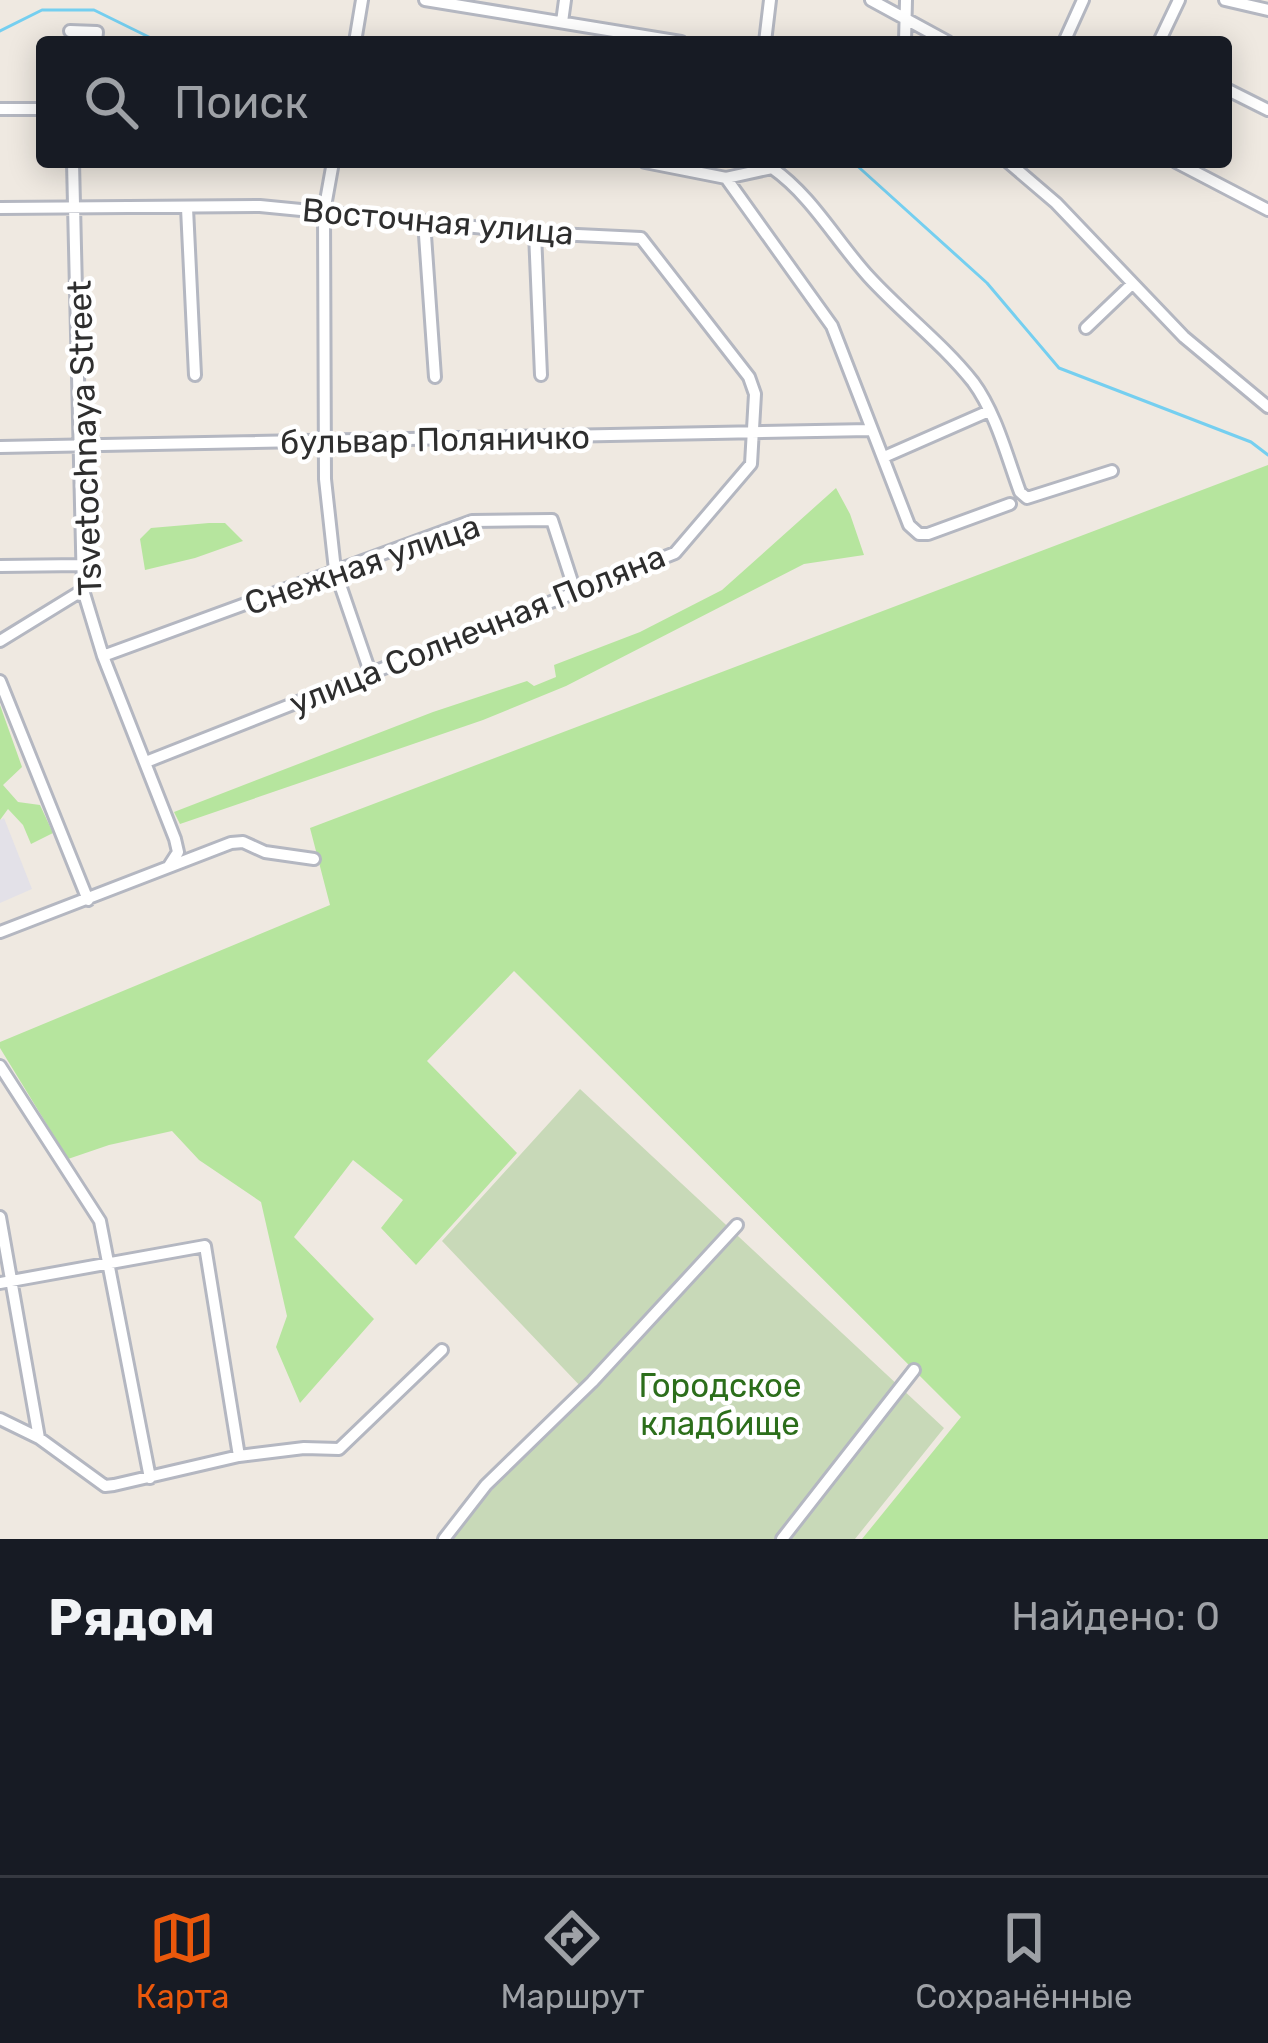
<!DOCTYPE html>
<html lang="ru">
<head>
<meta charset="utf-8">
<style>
	body { margin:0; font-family:Rubik,sans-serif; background:#20242c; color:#f1f3f6 }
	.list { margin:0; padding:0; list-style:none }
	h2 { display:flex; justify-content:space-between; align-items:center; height:156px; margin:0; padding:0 48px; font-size:51px }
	h2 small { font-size:39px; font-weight:400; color:#9ea1a6 }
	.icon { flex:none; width:66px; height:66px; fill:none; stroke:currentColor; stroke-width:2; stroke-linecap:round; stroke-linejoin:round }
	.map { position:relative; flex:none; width:1268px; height:1539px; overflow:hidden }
	.search { position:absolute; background:#171b24; box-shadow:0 6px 30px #0003; left:36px; right:36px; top:36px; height:132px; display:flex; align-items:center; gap:30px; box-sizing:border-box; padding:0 42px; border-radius:12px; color:#9ea1a6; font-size:45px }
	.sheet { height:336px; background:#171b24 }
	nav { display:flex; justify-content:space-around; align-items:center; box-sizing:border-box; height:168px; border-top:3px solid #363941; background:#171b24; font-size:33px; color:#9ea1a6 }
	nav a { display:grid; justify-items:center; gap:6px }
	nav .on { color:#ea580c }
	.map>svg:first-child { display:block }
	.industrial { fill:#e3e1e8 }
	.green { fill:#b6e59e }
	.cemetery { fill:#c8d9b8 }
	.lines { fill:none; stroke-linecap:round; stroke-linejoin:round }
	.stream { stroke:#75cff0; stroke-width:3 }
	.minor-casing { stroke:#b4b7c1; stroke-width:16 }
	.minor { stroke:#fff; stroke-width:10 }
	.labels { text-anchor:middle; stroke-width:9; stroke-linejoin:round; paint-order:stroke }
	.street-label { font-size:33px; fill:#2e2e2e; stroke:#fff }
	.park-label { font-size:33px; fill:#2c6e1b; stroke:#fff }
</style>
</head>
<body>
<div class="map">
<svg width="1268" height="1539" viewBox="0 0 1268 1539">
	<rect width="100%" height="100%" fill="#efe9e1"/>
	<!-- industrial -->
	<path class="industrial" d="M4,818L32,889L0,903V820Z"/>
	<!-- green -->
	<path class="green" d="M1268,465V1539H862L961,1417L514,971L427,1061L517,1153L416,1265L381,1228L403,1200L353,1160L294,1237L374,1319L300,1403L276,1347L287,1316L261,1202L199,1160L172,1131L109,1145L68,1159L0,1048V1042L330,905L310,828Z
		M836,488L850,514L864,555L804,564L566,686L483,720L180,824L174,812L433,712L527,681L534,686L556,677L554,665L640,632L722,590Z
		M209,523H225L243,541L195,558L145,570L140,539L151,528Z
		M0,705L22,767L3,785L18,802L40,805L53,833L31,844L23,825L8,809L0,820Z"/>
	<!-- cemetery -->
	<path class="cemetery" d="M580,1089L944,1428L855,1539H447L584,1390L442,1241Z"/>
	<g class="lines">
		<!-- stream -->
		<path class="stream" d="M0,31L42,10H94L159,42
			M264,42L273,38L291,42
			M853,162L987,283L1059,368L1251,442L1268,455"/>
		<!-- minor casing -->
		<g class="minor-casing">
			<path id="minor" d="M425,0L681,42
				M871,0L948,42
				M1225,0L1268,10
				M562,22L565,0
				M70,31L97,32L96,42
				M355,42L362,0
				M765,42L770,0
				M905,42L906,0
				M1064,42L1083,0
				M1159,42L1179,0
				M1226,89L1268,110
				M0,109H42
				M73,162L83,590L103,656L175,839L178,852L169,866
				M333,162L324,212L325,479L335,570L370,672
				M645,162L726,178L832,326L909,525L919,534H928L1010,504
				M1008,162L1056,203L1184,337L1268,407
				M1176,162L1268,210
				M726,178L772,168C812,196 836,241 869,277C902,313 943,344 973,382C996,413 1007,457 1020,492L1027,498L1112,471
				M0,208L260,206L535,233L641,238L749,377L755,394L751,464L675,553L146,762
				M187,208L195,375
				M424,221L435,377
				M535,233L541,375
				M1086,328L1131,285
				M0,447L870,430
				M884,457L989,411
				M0,566L82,565
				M0,641L83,590
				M103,656L472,521L552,520L576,594
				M0,681L88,900
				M0,932L231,843L243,842L265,852L314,859
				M0,1066L100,1221L150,1478
				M0,1217L39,1438
				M0,1283L205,1246L239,1456
				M0,1419L39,1438L105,1486L114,1485L239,1456L304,1448L339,1449L442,1350
				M444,1539L486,1485L592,1382L737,1225
				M782,1539L914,1370"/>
		</g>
		<!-- minor -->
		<use href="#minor" class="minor"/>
	</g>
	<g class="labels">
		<!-- street labels -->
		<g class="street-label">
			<text transform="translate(438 221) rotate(5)" y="12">Восточная улица</text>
			<text transform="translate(84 438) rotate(-92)" y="12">Tsvetochnaya Street</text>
			<text transform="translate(435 439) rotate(-1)" y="12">бульвар Поляничко</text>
			<text transform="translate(362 564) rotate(-19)" y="12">Снежная улица</text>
			<text transform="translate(477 629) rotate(-22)" y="12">улица Солнечная Поляна</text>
		</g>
		<!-- park labels -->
		<g class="park-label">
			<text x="720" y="1397">Городское<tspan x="720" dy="38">кладбище</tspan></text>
		</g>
	</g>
</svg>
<div class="search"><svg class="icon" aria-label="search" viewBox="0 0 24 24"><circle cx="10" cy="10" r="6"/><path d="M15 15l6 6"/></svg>Поиск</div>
</div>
<section class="sheet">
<h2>Рядом<small>Найдено: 0</small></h2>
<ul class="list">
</ul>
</section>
<nav>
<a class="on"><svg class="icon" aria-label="map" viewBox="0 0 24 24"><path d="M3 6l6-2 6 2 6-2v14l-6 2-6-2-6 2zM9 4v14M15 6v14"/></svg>Карта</a>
<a><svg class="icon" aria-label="directions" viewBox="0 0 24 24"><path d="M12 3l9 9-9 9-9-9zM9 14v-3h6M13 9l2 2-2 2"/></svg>Маршрут</a>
<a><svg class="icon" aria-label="saved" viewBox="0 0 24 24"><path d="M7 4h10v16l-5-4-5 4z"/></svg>Сохранённые</a>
</nav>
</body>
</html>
